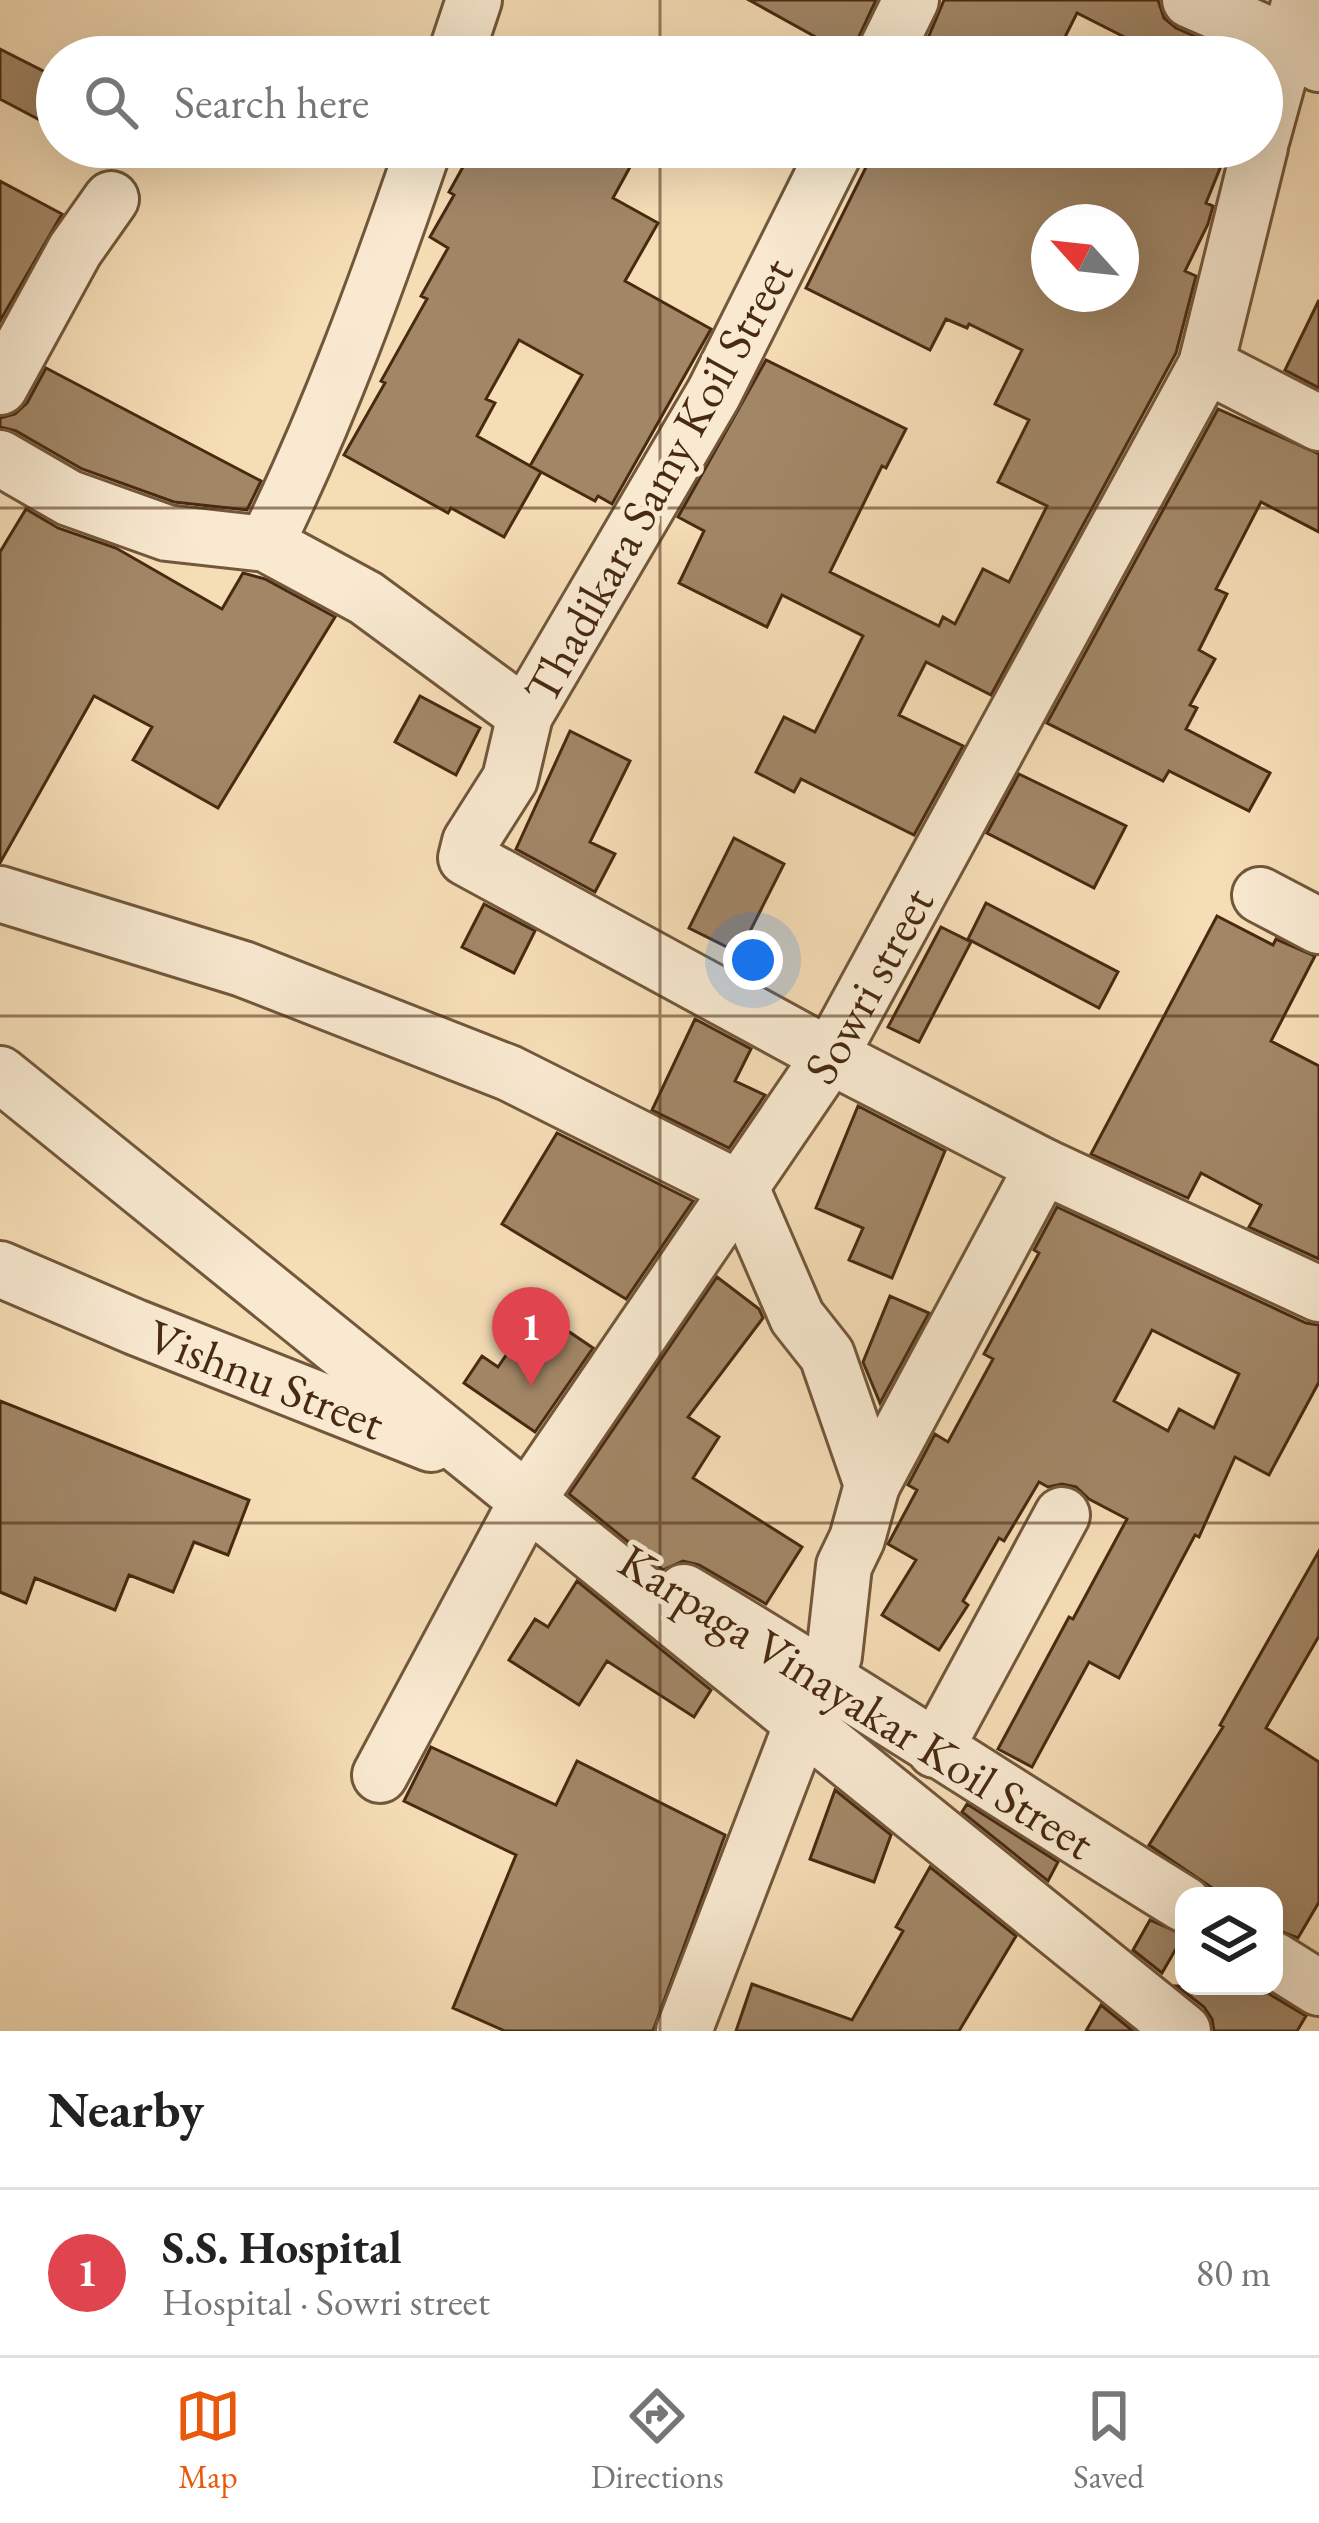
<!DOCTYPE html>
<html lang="en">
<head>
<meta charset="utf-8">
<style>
	body { margin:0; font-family:"EB Garamond",serif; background:#f6f6f6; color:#222 }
	.controls { position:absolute; right:36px; bottom:36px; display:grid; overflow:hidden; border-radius:24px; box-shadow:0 12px 48px #0002 }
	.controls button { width:108px; height:108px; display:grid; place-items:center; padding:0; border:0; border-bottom:3px solid #e0e0e0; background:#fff; color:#222; font:60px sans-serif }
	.compass { position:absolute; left:1031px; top:204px; width:108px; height:108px; border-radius:50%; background:#fff; box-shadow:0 12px 48px #0002; rotate:297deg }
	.you { position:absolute; left:753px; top:960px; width:42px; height:42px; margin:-30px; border:9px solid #fff; border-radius:50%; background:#1a73e8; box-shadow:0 0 0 18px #1a73e833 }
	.badge { display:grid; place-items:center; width:78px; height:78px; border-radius:50%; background:#ea580c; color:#fff; font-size:39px; font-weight:700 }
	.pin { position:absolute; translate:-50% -99px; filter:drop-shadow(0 3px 6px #0008) }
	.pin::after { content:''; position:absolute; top:63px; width:42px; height:36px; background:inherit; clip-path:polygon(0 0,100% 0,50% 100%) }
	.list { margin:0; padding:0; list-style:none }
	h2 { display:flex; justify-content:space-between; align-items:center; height:156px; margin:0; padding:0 48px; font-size:51px }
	h2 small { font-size:39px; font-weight:400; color:#767676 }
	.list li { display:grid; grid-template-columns:78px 1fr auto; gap:36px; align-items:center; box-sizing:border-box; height:168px; padding:0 48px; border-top:3px solid #e0e0e0 }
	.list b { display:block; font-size:45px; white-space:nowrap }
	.list p { margin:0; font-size:39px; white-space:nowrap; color:#767676 }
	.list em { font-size:39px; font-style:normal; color:#767676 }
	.icon { flex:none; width:66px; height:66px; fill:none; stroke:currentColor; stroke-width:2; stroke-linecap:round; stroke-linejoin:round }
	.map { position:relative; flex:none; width:1319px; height:2031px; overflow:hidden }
	.search { position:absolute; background:#fff; box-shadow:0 12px 48px #0002; left:36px; right:36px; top:36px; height:132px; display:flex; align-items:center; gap:30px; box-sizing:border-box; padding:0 42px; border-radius:66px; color:#767676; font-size:45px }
	.sheet { height:324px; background:#fff }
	nav { display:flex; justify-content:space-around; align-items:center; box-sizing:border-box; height:168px; border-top:3px solid #e0e0e0; background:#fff; font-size:33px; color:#767676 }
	nav a { display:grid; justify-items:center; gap:6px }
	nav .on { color:#ea580c }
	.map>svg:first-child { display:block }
	.building { fill:#a28767; stroke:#482a11; stroke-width:3; fill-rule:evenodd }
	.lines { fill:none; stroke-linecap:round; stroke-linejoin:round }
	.minor-casing { stroke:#73573a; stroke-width:60 }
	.minor { stroke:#f8e9d0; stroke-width:54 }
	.grid { fill:none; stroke:#482a11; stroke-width:3; stroke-opacity:0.55 }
	.labels { text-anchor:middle; stroke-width:10; stroke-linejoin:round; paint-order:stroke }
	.street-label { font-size:48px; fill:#482a11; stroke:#f8e9d0 }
</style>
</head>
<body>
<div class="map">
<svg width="1319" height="2031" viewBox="0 0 1319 2031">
	<rect width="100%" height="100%" fill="#f5ddb6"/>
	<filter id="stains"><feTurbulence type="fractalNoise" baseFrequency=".00167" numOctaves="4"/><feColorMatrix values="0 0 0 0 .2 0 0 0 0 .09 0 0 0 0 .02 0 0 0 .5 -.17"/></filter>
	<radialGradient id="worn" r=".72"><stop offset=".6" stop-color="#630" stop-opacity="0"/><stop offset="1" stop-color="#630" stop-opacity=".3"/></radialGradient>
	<!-- building -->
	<path class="building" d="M749,0H876L850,56Z
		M944,0H1158L1164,18L1176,28L1242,57H1164L1077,13L1055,57H920Z
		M0,49L57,78V129L0,99Z
		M474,147H641L613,198L658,223L625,281L711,329L612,504L598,496L595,501L530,466L582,375L519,340L486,399L495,403L477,436L541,472L504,537L451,508L448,513L344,455L385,383L381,381L427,299L421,296L448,248L430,237L454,195L449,192Z
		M876,147H1207L1225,156L1206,203L1213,206L1208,224L1185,271L1196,276L1176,353L991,695L926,662L899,715L963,746L914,835L801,779L794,792L756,772L784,717L815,732L863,636L782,595L767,627L679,583L704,531L678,517L766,360L906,429L886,468L882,466L830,572L939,626L943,617L955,624L983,569L1009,582L1047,506L998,482L1029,420L995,404L1022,350L969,324L967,328L946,319L930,350L806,288ZM1049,222H1121V294H1049Z
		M0,181L62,214L0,321Z
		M1319,300V388L1285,370Z
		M46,368L261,481L247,510L174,502L82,469L16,431L0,427V418L15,414L27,403Z
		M1218,409L1319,454V532L1261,502L1216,589L1227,594L1199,650L1215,659L1190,705L1197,708L1186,729L1270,773L1249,811L1169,771L1163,781L1047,723Z
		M26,509L58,528L116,548L222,609L243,573L265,579L335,617L218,808L133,760L152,727L94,696L0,863V552Z
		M420,696L480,728L456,775L395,742Z
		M570,731L630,761L590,842L615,854L595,892L516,849Z
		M1019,774L1126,826L1094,888L987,833Z
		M734,838L784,864L739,953L689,928Z
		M986,903L1118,972L1099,1008L968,939Z
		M484,904L535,931L514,973L462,947Z
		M1217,916L1273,945L1276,939L1315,956L1271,1041L1319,1066V1259L1249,1227L1261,1205L1201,1173L1188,1198L1091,1154Z
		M941,927L971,942L919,1042L888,1027Z
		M695,1019L751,1049L735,1081L765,1095L729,1148L652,1110Z
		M858,1106L945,1151L892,1278L849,1260L863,1228L816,1208Z
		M557,1133L693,1201L626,1299L502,1224Z
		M1057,1207L1306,1323L1319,1325V1382L1269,1475L1235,1457L1199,1537L1195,1535L1119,1678L1089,1662L1032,1767L998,1749L1069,1617L1073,1619L1127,1519L1089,1499L1076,1487L1062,1484L1048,1487L1039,1482L1004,1541L999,1538L963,1601L968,1605L939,1650L882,1615L916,1560L888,1544L917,1490L908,1485L935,1434L948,1442L993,1359L984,1354L1039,1253L1034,1250ZM1152,1330L1239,1374L1214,1428L1179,1409L1168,1431L1114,1401Z
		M717,1277L759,1309L763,1318L688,1417L719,1437L693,1478L802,1547L766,1604L699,1565L683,1561L663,1570L569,1494Z
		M890,1296L929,1313L880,1403L863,1362Z
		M537,1310L593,1348L535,1432L464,1383L482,1356L498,1367Z
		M0,1401L249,1500L228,1555L194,1542L173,1592L129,1575L115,1610L35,1578L26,1603L0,1592Z
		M1319,1551V1636L1266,1728L1319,1762V1902L1298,1938L1274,1929V1896H1224L1149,1845L1223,1727L1220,1725Z
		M577,1581L711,1690L694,1717L607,1661L579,1705L509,1660L535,1619L548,1627Z
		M431,1747L556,1805L577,1761L725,1835L653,2031H505L453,2008L516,1855L404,1801Z
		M835,1790L891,1835L874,1882L810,1859Z
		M967,1804L1058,1862L1048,1881L962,1812Z
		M930,1867L1016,1936L959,2031H736L752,1984L852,2020L903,1931L896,1927Z
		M1150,1920L1184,1935L1162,1973L1133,1950Z
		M1177,1986H1256L1306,2016L1297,2031H1214L1212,2019L1204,2007Z
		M1101,2005L1133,2031H1086Z"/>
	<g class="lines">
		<!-- minor casing -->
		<g class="minor-casing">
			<g id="minor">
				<path d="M1190,0L1286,42L1319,64"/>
				<path d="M455,57L474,0"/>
				<path d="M883,57L911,0"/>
				<path d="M1262,138L1300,0"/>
				<path d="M837,147L714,393L525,715L510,779L470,842L466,858L830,1056L1043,1166L1319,1294"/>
				<path d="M1206,365L1319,423"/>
				<path d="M0,387L75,250L111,199"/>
				<path d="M0,458L69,498L167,533L266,544L366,598L525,715"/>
				<path d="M266,544C329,416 378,281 424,147"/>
				<path d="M0,894L243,969L509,1073L742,1190L797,1317L827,1355L872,1485L857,1539L844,1566L834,1656L821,1674L684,2031"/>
				<path d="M1260,895L1319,926"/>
				<path d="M0,1074L1183,2031"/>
				<path id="s1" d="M0,1269L135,1327L431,1444"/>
				<path d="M872,1485L1043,1166"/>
				<path d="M684,1592C853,1692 1017,1801 1184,1904"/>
				<path d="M935,1750L1062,1515"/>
				<path id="s2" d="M380,1775L528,1499L830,1056L1206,365L1260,147"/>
				<path d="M1274,1960L1319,1988"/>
			</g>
		</g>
		<!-- minor -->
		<use href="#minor" class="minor"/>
	</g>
	<!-- grid -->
	<path class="grid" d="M660,0V57M660,147V2031M0,508H1319M0,1016H1319M0,1523H1319"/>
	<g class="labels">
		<!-- street labels -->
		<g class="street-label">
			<text transform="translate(658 480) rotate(-61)" y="17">Thadikara Samy Koil Street</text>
			<text dy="17" stroke="none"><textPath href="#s2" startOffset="930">Sowri street</textPath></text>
			<text dy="17" stroke="none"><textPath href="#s1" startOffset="288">Vishnu Street</textPath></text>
			<text transform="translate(857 1701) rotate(32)" y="17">Karpaga Vinayakar Koil Street</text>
		</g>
	</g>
	<rect width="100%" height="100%" filter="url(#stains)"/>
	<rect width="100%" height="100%" fill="url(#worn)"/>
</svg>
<div class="controls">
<button><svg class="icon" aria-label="layers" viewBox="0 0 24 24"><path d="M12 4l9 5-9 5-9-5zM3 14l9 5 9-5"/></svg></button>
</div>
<svg class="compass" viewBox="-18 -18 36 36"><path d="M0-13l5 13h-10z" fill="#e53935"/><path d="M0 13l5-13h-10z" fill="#767676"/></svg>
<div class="you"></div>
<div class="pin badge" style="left:531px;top:1386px;background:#e0444e">1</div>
<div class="search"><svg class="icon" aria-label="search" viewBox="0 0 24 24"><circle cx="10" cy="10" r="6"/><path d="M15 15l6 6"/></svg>Search here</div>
</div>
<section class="sheet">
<h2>Nearby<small></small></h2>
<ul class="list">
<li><span class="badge" style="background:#e0444e">1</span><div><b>S.S. Hospital</b><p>Hospital · Sowri street</p></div><em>80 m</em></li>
</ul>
</section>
<nav>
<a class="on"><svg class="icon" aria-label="map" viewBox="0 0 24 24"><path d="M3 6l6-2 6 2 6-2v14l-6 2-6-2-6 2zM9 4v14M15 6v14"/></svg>Map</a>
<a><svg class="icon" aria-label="directions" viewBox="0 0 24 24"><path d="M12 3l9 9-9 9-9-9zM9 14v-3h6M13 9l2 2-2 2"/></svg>Directions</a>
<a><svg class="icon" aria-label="saved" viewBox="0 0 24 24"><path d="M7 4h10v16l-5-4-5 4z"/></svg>Saved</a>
</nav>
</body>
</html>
